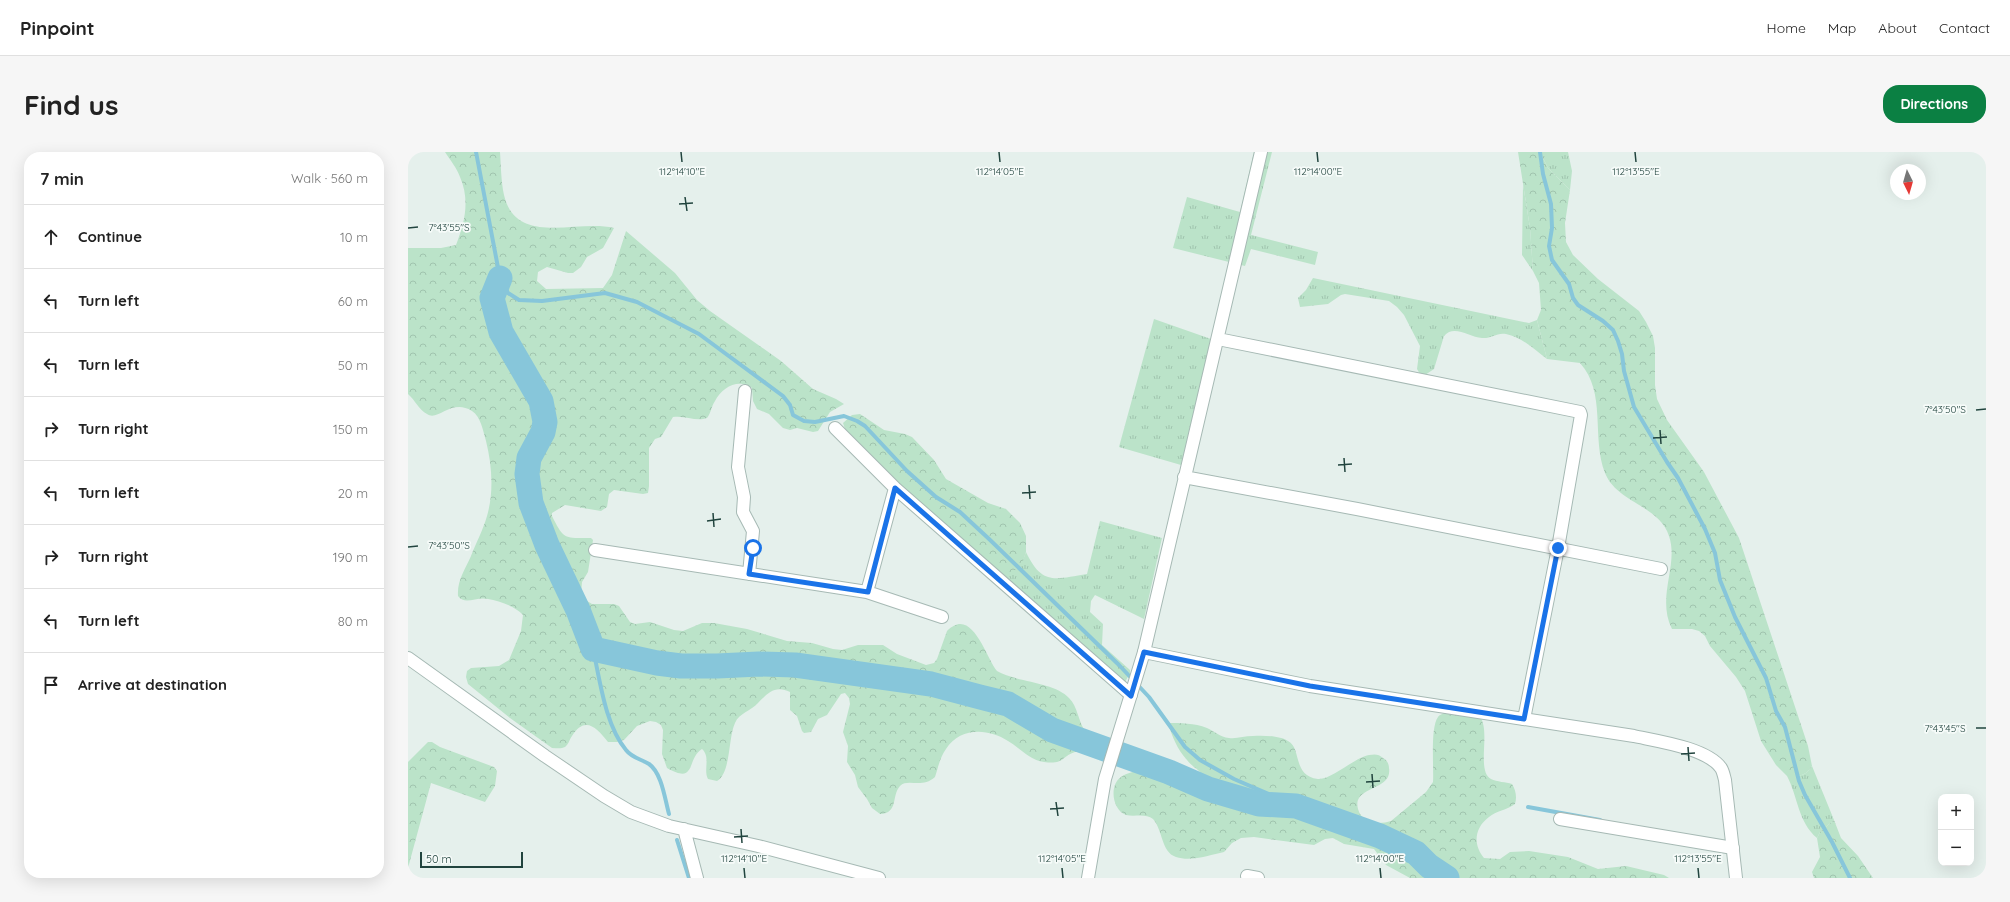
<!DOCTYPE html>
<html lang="en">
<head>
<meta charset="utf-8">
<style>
	body { margin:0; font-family:Quicksand,sans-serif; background:#f6f6f6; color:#222 }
	.controls { position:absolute; right:12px; bottom:12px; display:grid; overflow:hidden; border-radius:8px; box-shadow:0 4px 16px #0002 }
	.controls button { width:36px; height:36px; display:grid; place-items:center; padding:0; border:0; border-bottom:1px solid #e0e0e0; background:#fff; color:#222; font:20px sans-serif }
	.compass { position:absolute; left:1482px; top:12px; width:36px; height:36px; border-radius:50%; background:#fff; box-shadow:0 4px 16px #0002; rotate:175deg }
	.scale { position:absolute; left:12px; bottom:10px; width:103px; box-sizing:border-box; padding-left:4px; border:2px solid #21443e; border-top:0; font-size:11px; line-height:14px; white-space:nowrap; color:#21443e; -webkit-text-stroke:3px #f6fbf9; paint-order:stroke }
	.stop { position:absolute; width:12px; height:12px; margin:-9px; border:3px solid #1a73e8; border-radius:50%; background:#fff }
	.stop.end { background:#1a73e8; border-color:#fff; box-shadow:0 1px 4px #0008 }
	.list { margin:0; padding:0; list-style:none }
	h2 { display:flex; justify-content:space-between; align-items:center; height:52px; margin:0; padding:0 16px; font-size:17px }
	h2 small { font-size:13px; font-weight:400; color:#767676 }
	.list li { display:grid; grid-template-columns:26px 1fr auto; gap:12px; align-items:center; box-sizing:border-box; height:64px; padding:0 16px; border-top:1px solid #e0e0e0 }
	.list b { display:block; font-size:15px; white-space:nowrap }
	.list em { font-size:13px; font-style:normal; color:#767676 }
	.icon { flex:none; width:22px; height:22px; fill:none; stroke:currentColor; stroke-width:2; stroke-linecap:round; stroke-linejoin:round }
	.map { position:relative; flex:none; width:1578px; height:726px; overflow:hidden; border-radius:16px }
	header { display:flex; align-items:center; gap:24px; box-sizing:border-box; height:56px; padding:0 20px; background:#fff; border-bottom:1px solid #e0e0e0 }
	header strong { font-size:19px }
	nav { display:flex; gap:22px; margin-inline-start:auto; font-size:14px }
	.intro { display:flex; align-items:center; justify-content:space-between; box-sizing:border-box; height:96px; padding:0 24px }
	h1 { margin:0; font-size:28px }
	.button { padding:10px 18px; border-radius:16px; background:#0b8043; color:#fff; font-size:14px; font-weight:700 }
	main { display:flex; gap:24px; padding:0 24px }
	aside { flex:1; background:#fff; border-radius:16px; box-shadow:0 4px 16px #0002 }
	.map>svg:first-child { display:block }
	.grass { fill:url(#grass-tufts) }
	.forest { fill:url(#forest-crowns) }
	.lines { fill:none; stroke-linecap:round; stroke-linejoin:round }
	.stream { stroke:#87c6da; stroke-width:4 }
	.river { stroke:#87c6da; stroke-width:25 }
	.minor-casing { stroke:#a6b9b4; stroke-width:14 }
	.tertiary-casing { stroke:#a6b9b4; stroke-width:14 }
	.minor { stroke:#fff; stroke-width:12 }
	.tertiary { stroke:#fff; stroke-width:12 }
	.route { stroke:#1a73e8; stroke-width:5 }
	.ticks { fill:none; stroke:#21443e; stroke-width:1.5 }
	.ticks-label { font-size:10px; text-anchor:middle; fill:#21443e; stroke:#f6fbf9; stroke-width:3.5; stroke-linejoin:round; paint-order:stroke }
</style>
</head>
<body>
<header>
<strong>Pinpoint</strong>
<nav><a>Home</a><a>Map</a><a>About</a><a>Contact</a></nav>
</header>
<div class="intro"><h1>Find us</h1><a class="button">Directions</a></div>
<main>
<aside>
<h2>7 min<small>Walk · 560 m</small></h2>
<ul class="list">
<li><svg class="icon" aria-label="ahead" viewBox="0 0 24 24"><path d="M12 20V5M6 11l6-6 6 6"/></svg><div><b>Continue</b></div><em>10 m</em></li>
<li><svg class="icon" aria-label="left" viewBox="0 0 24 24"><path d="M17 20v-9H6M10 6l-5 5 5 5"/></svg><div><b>Turn left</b></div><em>60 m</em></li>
<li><svg class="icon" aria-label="left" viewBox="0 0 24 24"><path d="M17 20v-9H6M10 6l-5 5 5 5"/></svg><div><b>Turn left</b></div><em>50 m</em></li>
<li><svg class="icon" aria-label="right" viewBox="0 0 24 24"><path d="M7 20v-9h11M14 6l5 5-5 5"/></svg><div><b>Turn right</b></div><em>150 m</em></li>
<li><svg class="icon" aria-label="left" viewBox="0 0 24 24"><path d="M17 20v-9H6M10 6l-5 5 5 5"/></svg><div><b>Turn left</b></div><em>20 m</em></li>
<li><svg class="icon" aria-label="right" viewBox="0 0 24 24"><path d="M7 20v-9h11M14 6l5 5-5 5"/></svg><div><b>Turn right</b></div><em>190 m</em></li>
<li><svg class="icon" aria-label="left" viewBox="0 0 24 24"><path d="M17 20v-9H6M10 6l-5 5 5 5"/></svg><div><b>Turn left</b></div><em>80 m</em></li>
<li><svg class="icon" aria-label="arrive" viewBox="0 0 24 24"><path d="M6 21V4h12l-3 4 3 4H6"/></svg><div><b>Arrive at destination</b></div></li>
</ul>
</aside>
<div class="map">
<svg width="1578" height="726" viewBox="0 0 1578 726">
	<defs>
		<pattern id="grass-tufts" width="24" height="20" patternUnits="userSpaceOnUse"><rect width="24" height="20" fill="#bbe3c9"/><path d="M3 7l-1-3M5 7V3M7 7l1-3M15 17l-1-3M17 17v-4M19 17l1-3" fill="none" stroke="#a0c4ae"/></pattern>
		<pattern id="forest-crowns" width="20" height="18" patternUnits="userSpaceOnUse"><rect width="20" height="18" fill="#bbe3c9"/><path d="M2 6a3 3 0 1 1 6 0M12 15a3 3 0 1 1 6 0" fill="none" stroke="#a0c4ae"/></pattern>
	</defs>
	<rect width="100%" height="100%" fill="#e5f0ec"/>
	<!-- grass -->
	<path class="grass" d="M846,0H864L843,83L910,100L907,113L843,97L837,114L765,96L779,45L832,60Z
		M1132,0H1160L1164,19L1162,38L1140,16Z
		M1115,32L1122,76L1125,119L1114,103Z
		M905,126L1121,171L1129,168L1139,207C1127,198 1114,185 1098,182C1089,180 1083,187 1074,186C1061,185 1046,172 1036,184L1026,217L1017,223L1012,222L1009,217L1012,194L996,163L989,155L981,149L937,142L933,143L920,152L892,155L890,146L898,138Z
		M746,167L803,187L773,313L711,295Z
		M692,369L754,386L736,467L687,443L683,449L682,460L695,472L694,493L722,518V521L716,532L594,426C607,416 613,416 618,400C634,434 647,427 679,422Z
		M1404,614L1426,668L1412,680L1409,686C1390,670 1390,645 1379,624C1391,624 1397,625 1404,614Z"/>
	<!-- forest -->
	<path class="forest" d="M37,0H92C93,14 93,29 96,43C108,95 169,67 206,76L195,96L179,105L173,115L165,121H160L139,115L130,120L129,129L138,137L195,136L204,123L218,79L267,121L289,148L302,159L373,209L405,237L428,247L436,252L422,260L410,279L405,280L389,276L382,278L375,276L361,262L349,257L345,249L344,236C331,226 314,235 307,249C303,255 303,261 299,266C288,270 277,263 265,265L253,285L247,287L241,296V334L240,341L235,342L206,338L201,342L199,355L193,359L157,353L144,361V364C156,388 156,386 183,386L185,388L180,420L174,430L173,442L176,447L184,452H206L211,454L222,470L227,472L242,470L266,478L275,479L294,471H306L339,477L379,489L404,491L425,497L434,498L450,493H475L489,502L518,513L526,511L529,507L539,479C564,453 578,506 589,519C607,530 647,530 661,546C670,555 670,569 677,579C683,588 694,587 693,599L691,601C683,600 675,598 667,600C654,604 656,613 636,610C622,608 612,596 600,589C580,576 552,575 538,597C532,605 530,616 527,625C514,637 500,626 492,634C483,644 491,661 472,662L464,656L459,647L450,635L447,623L439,610L440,594L435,580L442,552L441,546L437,541L433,542L419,563L410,567L403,580L396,581L394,579L389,564L382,558V540C367,533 360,541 350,551C343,559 331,561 327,571C320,586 323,621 309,629L300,627C295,618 303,605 294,597C278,607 289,633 259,616L254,602L255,578L253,573L248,570L242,569L229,574L216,588L209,590H200C189,576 177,563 164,584C161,588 161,592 157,595C153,597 149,596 144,596L102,566L60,532L58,525L59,519L63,516L91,514L101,508L113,479L115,463C107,454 91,449 80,447C69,444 57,454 50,444C49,428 57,418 63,404C68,391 75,378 79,364C86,340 84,313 78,289C75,279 73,265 64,259C43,246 30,270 19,262C11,258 7,248 0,242V96H33L48,93C57,70 62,48 52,25C49,16 42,8 37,0Z
		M1110,0H1132L1140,16L1162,38L1157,71L1158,90L1165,103L1190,127L1231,159L1238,170L1245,184L1247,196V233L1249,247L1259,268L1296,320L1331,386L1400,594L1404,614C1397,625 1391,624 1379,624L1368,613L1353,589L1337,539L1328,525L1302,494L1297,484L1291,479L1284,477H1264C1248,445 1271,413 1261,384C1251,353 1209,351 1197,321C1183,285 1199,241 1172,211L1139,207L1129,168L1133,158L1131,131L1125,119L1122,76Z
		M452,262L476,278L497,282L504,285L526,308L538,327L580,351L598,357L612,371L618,384V400L615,409L609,417L594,426L440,286L435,271L444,263Z
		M1038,560L1072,565C1083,579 1068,619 1083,627C1089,630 1098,630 1104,632C1108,638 1109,646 1107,652C1099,658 1088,659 1081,665C1066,676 1065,693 1076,706L1092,707L1102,700L1121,699L1160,705L1190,717L1218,714L1256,723L1261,726H1002L978,713L966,697L936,692L925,686L917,687L906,693L846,685L833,686L824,691L816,700C802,703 783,710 768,705C753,700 755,678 745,667C738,661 727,665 718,663C704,658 701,633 713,625C722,618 741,617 752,621C767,627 774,634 792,630L795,624C792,618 783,614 779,608C769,597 764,584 760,571C773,571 786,571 799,576C806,579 812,585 821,586C829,587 836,584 845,584C855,583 872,584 880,589C894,596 884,624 910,627C923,628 946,606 961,603C967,602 971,602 975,606C979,608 981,612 981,616C984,635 959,634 951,646C949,649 949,653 950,657C954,672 971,673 983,669L1018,640L1025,630C1026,615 1022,576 1030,565C1032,562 1035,562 1038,560Z
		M20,590H24L32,595L86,615L89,619L87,634L77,650L23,631L0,716V610Z
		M1426,668L1433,686L1450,704L1465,726H1406L1404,720L1412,705L1409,686L1412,680Z"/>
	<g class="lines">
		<!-- stream -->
		<path class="stream" d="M68,0L92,126L100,141L111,148L134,149L197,141L229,150L291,182L375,244L382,253L385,263L396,269L407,270L436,264L449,269L457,274L499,319L528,345L552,360L580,386L711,513L741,545L777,595L792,608L826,627L888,654
			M1132,0L1135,22L1143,52L1144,76L1141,94L1144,108L1161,132L1165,146L1170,153L1195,169L1205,178L1210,189L1214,202L1216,219L1226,255L1259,310L1270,326L1297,377L1307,401L1312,428L1327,465L1358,526L1368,559L1377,575L1391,629L1397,643L1424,690L1442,726
			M185,497C192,528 197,573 218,598C224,606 233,607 241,612C254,621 257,648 261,662
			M1120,655L1192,668
			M269,688L281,726"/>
		<!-- river -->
		<path class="river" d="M92,126L84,146L93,180L133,249L137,270L135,280L121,306L119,322L123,351L139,393L170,458L185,497L249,511L273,514H309L351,512L387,513L523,532L572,545L600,552L644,578L761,620L800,637L851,652L888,654L972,684L1008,701L1021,714L1039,726"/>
		<!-- minor casing -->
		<g class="minor-casing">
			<path id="minor" d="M810,187L1172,260L1173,263L1150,396L1116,567
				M337,239L330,315L336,345L335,360L345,379L341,422
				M427,276L487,336L723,543
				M776,325L949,357L1253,417
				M187,398L459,440L534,465
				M459,440L487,336
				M736,500L853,0
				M1152,667L1325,696
				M839,724L850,726"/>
		</g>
		<!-- tertiary casing -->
		<g class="tertiary-casing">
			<path id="tertiary" d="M0,506L137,604L196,644L223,660L261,674L350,694L471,726
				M276,677L289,726
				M680,726L697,627L736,500L902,534L1226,584C1249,589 1299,596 1313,616C1315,619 1316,624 1317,628L1328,726"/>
		</g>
		<!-- minor -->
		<use href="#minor" class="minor"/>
		<!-- tertiary -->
		<use href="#tertiary" class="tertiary"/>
	</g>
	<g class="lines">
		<!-- route -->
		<path class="route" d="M345,396L341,422L460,440L487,336L723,544L736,500L902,534L1116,567L1150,396"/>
	</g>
	<!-- ticks -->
	<path class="ticks" d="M273,0L274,10M591,0L592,10M909,0L910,10M1227,0L1228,10M277,45L279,59M271,52L285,51M0,76L10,75M1568,258L1578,257M1252,278L1253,292M1245,286L1259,285M936,306L937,320M930,313L944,312M621,333L622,347M614,341L628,340M305,361L306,375M299,369L313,367M0,395L10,394M1568,576H1578M1280,595L1281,609M1273,602L1287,601M964,622L965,636M958,630L972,629M648,650L650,664M642,657L656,656M333,677L334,691M326,685L340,684M336,716L337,726M654,716L655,726M972,716L973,726M1290,716L1291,726"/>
	<g class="ticks-label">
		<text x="274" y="23">112°14'10"E</text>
		<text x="592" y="23">112°14'05"E</text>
		<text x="910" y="23">112°14'00"E</text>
		<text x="1228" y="23">112°13'55"E</text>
		<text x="41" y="79">7°43'55"S</text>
		<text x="1537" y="261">7°43'50"S</text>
		<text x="41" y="397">7°43'50"S</text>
		<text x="1537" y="580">7°43'45"S</text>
		<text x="336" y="710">112°14'10"E</text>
		<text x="654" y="710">112°14'05"E</text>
		<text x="972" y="710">112°14'00"E</text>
		<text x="1290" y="710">112°13'55"E</text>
	</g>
</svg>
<div class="controls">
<button>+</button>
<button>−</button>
</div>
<svg class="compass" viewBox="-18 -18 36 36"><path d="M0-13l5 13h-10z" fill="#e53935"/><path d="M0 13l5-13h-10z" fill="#767676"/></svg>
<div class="scale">50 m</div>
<div class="stop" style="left:345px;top:396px"></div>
<div class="stop end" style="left:1150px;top:396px"></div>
</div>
</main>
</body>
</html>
